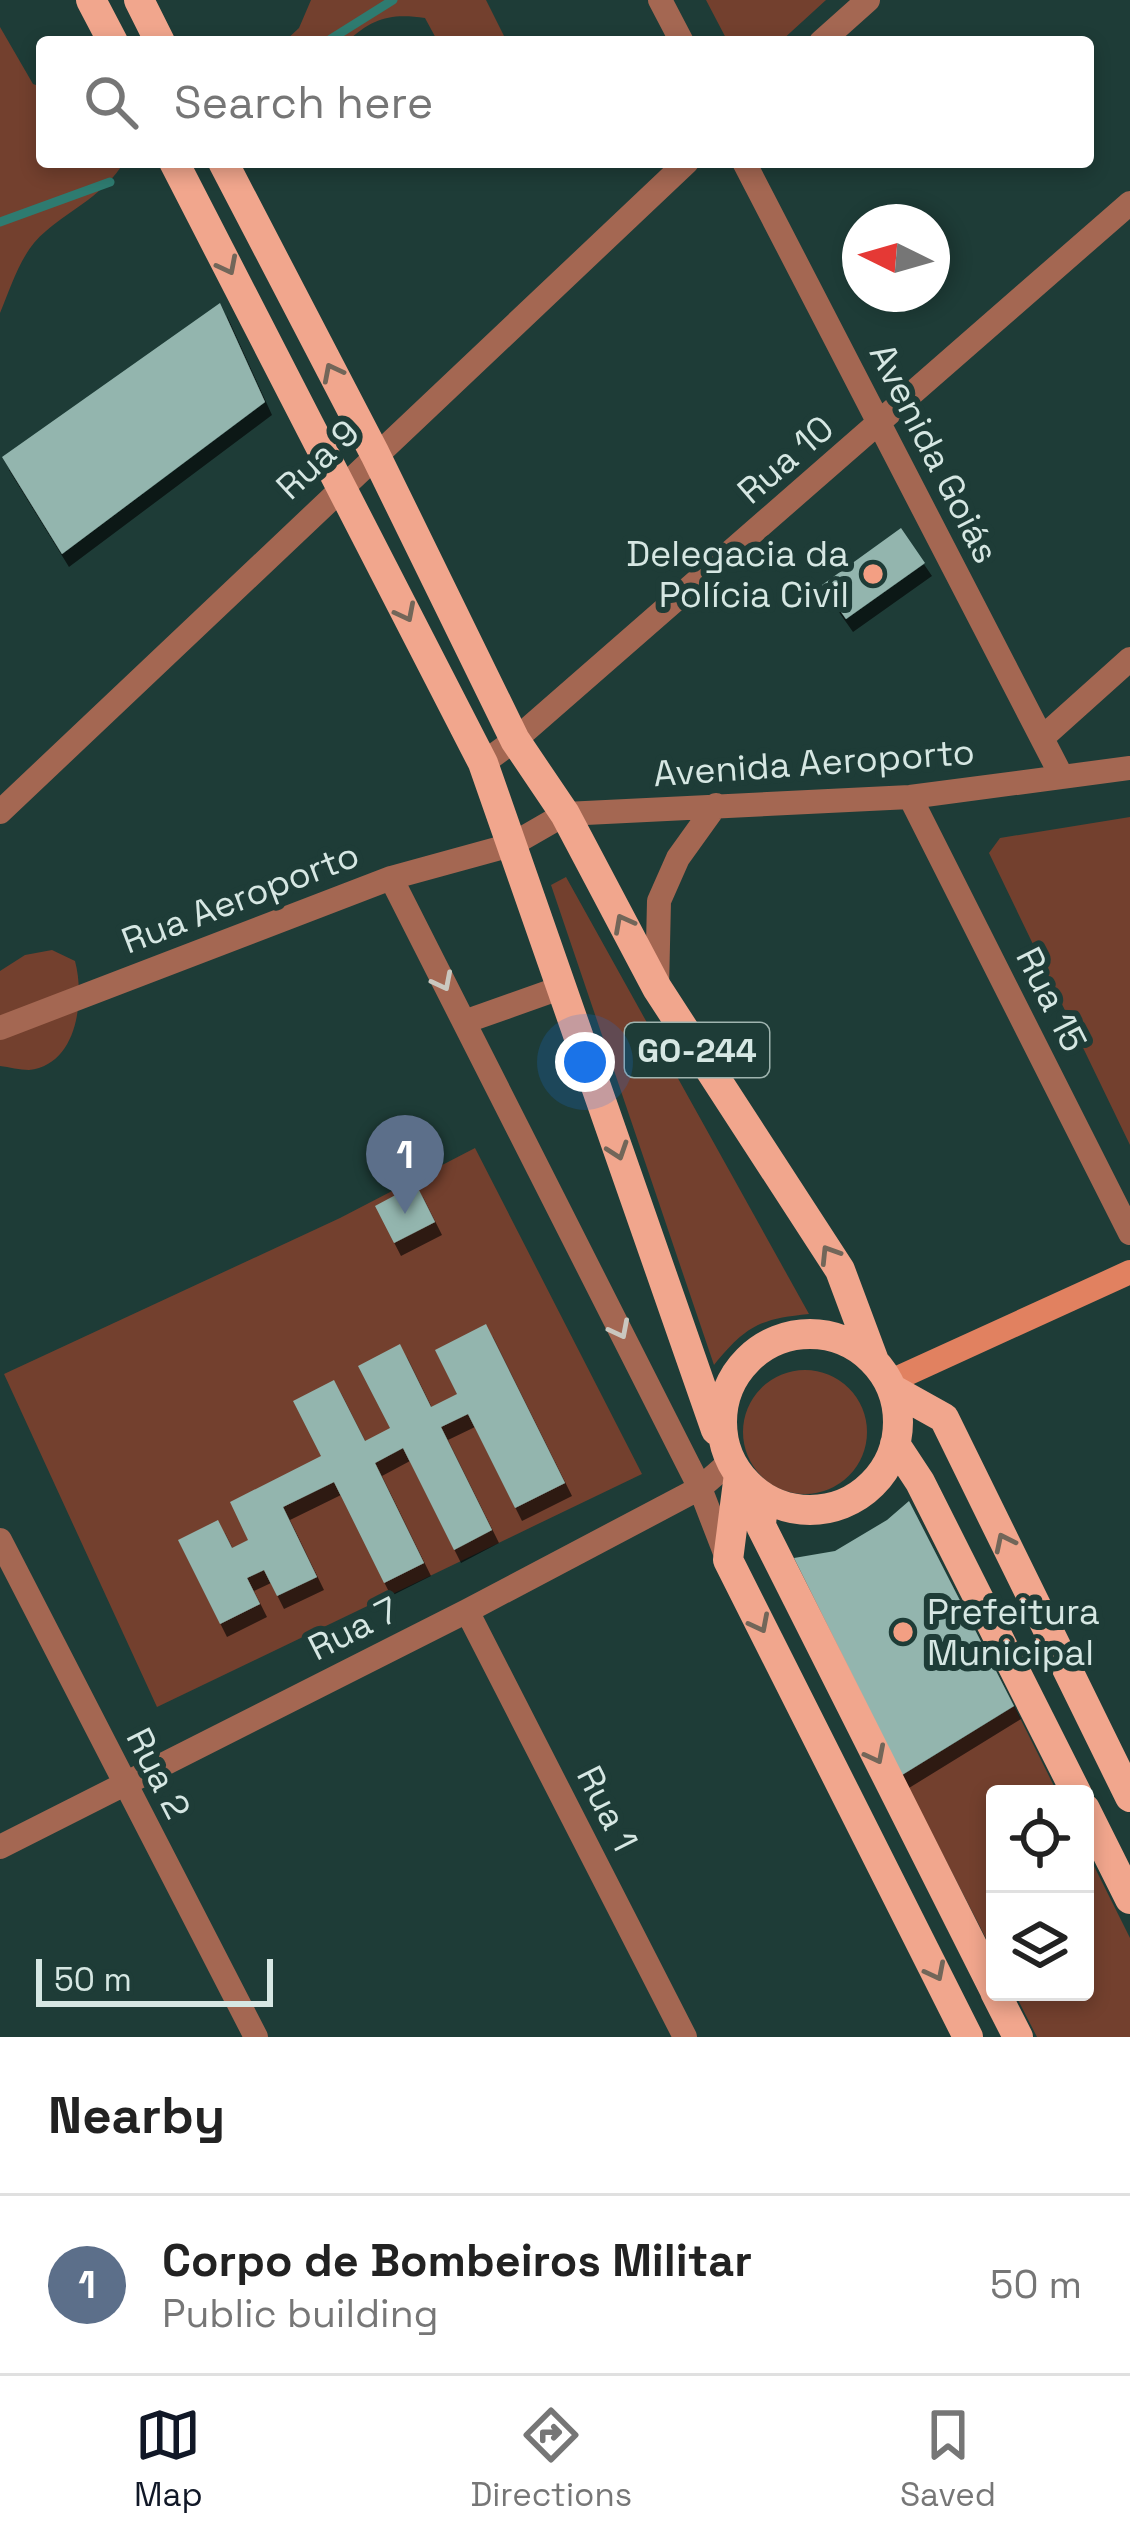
<!DOCTYPE html>
<html lang="en">
<head>
<meta charset="utf-8">
<style>
	body { margin:0; font-family:"Space Grotesk",sans-serif; background:#f2f2f2; color:#222 }
	.controls { position:absolute; right:36px; bottom:36px; display:grid; overflow:hidden; border-radius:12px; box-shadow:0 6px 18px #0003 }
	.controls button { width:108px; height:108px; display:grid; place-items:center; padding:0; border:0; border-bottom:3px solid #e0e0e0; background:#fff; color:#222; font:60px sans-serif }
	.compass { position:absolute; left:842px; top:204px; width:108px; height:108px; border-radius:50%; background:#fff; box-shadow:0 6px 18px #0003; rotate:275deg }
	.scale { position:absolute; left:36px; bottom:30px; width:237px; box-sizing:border-box; padding-left:12px; border:6px solid #d6e7e3; border-top:0; font-size:33px; line-height:42px; white-space:nowrap; color:#d6e7e3; -webkit-text-stroke:9px #1e3c37; paint-order:stroke }
	.you { position:absolute; left:585px; top:1062px; width:42px; height:42px; margin:-30px; border:9px solid #fff; border-radius:50%; background:#1a73e8; box-shadow:0 0 0 18px #1a73e833 }
	.badge { display:grid; place-items:center; width:78px; height:78px; border-radius:50%; background:#111827; color:#fff; font-size:39px; font-weight:700 }
	.pin { position:absolute; translate:-50% -99px; filter:drop-shadow(0 3px 6px #0008) }
	.pin::after { content:''; position:absolute; top:63px; width:42px; height:36px; background:inherit; clip-path:polygon(0 0,100% 0,50% 100%) }
	.list { margin:0; padding:0; list-style:none }
	h2 { display:flex; justify-content:space-between; align-items:center; height:156px; margin:0; padding:0 48px; font-size:51px }
	h2 small { font-size:39px; font-weight:400; color:#767676 }
	.list li { display:grid; grid-template-columns:78px 1fr auto; gap:36px; align-items:center; box-sizing:border-box; height:180px; padding:0 48px; border-top:3px solid #e0e0e0 }
	.list b { display:block; font-size:45px; white-space:nowrap }
	.list p { margin:0; font-size:39px; white-space:nowrap; color:#767676 }
	.list em { font-size:39px; font-style:normal; color:#767676 }
	.icon { flex:none; width:66px; height:66px; fill:none; stroke:currentColor; stroke-width:2; stroke-linecap:round; stroke-linejoin:round }
	.map { position:relative; flex:none; width:1130px; height:2037px; overflow:hidden }
	.search { position:absolute; background:#fff; box-shadow:0 6px 18px #0003; left:36px; right:36px; top:36px; height:132px; display:flex; align-items:center; gap:30px; box-sizing:border-box; padding:0 42px; border-radius:12px; color:#767676; font-size:45px }
	.sheet { height:336px; background:#fff }
	nav { display:flex; justify-content:space-around; align-items:center; box-sizing:border-box; height:168px; border-top:3px solid #e0e0e0; background:#fff; font-size:33px; color:#767676 }
	nav a { display:grid; justify-items:center; gap:6px }
	nav .on { color:#111827 }
	.map>svg:first-child { display:block }
	.green { fill:#73402e }
	.lines { fill:none; stroke-linecap:round; stroke-linejoin:round }
	.stream { stroke:#2e7b70; stroke-width:9 }
	.building { fill:#93b5ae; filter:url(#shadow) }
	.street { stroke:#a46752; stroke-width:24 }
	.secondary { stroke:#e18160; stroke-width:24 }
	.primary { stroke:#f1a68d; stroke-width:30 }
	.oneway { stroke:#726659 }
	.oneway2 { stroke:#cac7bf }
	.poi-dot { fill:#f39f83; stroke:#1e3c37; stroke-width:4.5 }
	.labels { text-anchor:middle; stroke-width:12; stroke-linejoin:round; paint-order:stroke }
	.shield { fill:#1e3c37; stroke:#9fb4af; stroke-width:3 }
	.shield-label { font-size:33px; font-weight:bold; fill:#d6e7e3 }
	.street-label { font-size:36px; fill:#d6e7e3; stroke:#1e3c37 }
	.poi-label { font-size:36px; fill:#d6e7e3; stroke:#1e3c37; text-anchor:end }
</style>
</head>
<body>
<div class="map">
<svg width="1130" height="2037" viewBox="0 0 1130 2037">
	<defs>
		<filter id="shadow"><feDropShadow dx="7" dy="13" stdDeviation="0" flood-color="#0009"/></filter>
	</defs>
	<rect width="100%" height="100%" fill="#1e3c37"/>
	<!-- green -->
	<path class="green" d="M311,0H486L507,42H438L425,18C391,13 372,18 347,42H284L299,28Z
		M706,0H826L780,42H728Z
		M0,27L33,84L42,87V162H124C105,194 73,208 46,231C21,251 12,285 0,313Z
		M1130,817V1145L989,853L1000,838Z
		M566,877L809,1314C759,1319 746,1326 714,1365L551,885Z
		M52,950L75,961C85,998 78,1065 29,1070C20,1070 9,1067 0,1066V971L25,955Z
		M475,1148L642,1474L157,1707L4,1374L340,1218Z
		M743 1432a62 62 0 1 1 124 0a62 62 0 1 1-124 0Z
		M1014,1706L1058,1794H995V1956L902,1775Z
		M1085,1848L1130,1938V2037H1037L1014,1992H1085Z"/>
	<g class="lines">
		<!-- stream -->
		<path class="stream" d="M326,42L393,0
			M0,222L110,182"/>
	</g>
	<!-- building -->
	<path class="building" d="M220,303L265,402L62,554L2,457Z
		M901,528L925,563L846,619L822,585Z
		M416,1184L435,1222L394,1243L375,1206Z
		M486,1324L565,1483L515,1508L468,1414L441,1427L492,1530L454,1550L403,1448L375,1463L424,1563L384,1583L334,1482L283,1507L317,1577L277,1596L264,1570L247,1578L260,1604L220,1624L178,1540L218,1520L232,1548L248,1540L230,1502L321,1456L293,1401L334,1380L365,1441L390,1428L358,1366L400,1344L431,1407L457,1394L435,1350Z
		M909,1501L1014,1706L902,1775L794,1558L835,1551L887,1520Z"/>
	<g class="lines">
		<!-- street -->
		<path class="street" d="M660,0L682,42
			M821,42L868,0
			M744,162L1062,777
			M1042,738L1130,659
			M483,763L515,740L1130,203
			M910,797L1130,1233
			M0,812L687,162
			M391,878L700,1488L727,1558
			M657,988L659,901L678,858L716,805
			M464,1022L560,988
			M0,1028L391,878L511,845L565,814L910,797L1130,768
			M0,1540L256,2037
			M467,1611L685,2037
			M0,1847L467,1611L700,1488L731,1461"/>
		<!-- secondary -->
		<path class="secondary" d="M889,1382L1130,1272"/>
		<!-- primary -->
		<path class="primary" d="M91,0L113,42
			M139,0L160,42
			M174,162L483,763L716,1430L723,1435
			M223,162L375,454L515,740L565,814L657,988L840,1270L874,1361
			M722 1422a88 88 0 1 1 176 0a88 88 0 1 1-176 0Z
			M892,1389L944,1418L1130,1797
			M895,1444L920,1482L1077,1794
			M739,1474L728,1560L968,2037
			M763,1497L761,1526L995,1991
			M1085,1809L1130,1899
			M995,1992L1018,2037"/>
	</g>
	<!-- one-way arrows -->
	<defs><path id="oneway-chevron" d="M-2-3.5L2.5 0L-2 3.5" fill="none" stroke-width="1.6" stroke-linecap="round" stroke-linejoin="round" transform="scale(3)"/></defs>
	<g class="oneway">
		<use href="#oneway-chevron" transform="translate(228 266) rotate(63)"/>
		<use href="#oneway-chevron" transform="translate(332 372) rotate(-117)"/>
		<use href="#oneway-chevron" transform="translate(406 613) rotate(63)"/>
		<use href="#oneway-chevron" transform="translate(623 923) rotate(-118)"/>
		<use href="#oneway-chevron" transform="translate(618 1151) rotate(71)"/>
		<use href="#oneway-chevron" transform="translate(829 1254) rotate(-122)"/>
		<use href="#oneway-chevron" transform="translate(1004 1542) rotate(-116)"/>
		<use href="#oneway-chevron" transform="translate(760 1624) rotate(63)"/>
		<use href="#oneway-chevron" transform="translate(876 1755) rotate(63)"/>
		<use href="#oneway-chevron" transform="translate(936 1972) rotate(63)"/>
	</g>
	<g class="oneway2">
		<use href="#oneway-chevron" transform="translate(443 982) rotate(63)"/>
		<use href="#oneway-chevron" transform="translate(620 1330) rotate(63)"/>
	</g>
	<!-- markers -->
	<g class="poi-dot">
		<circle cx="873" cy="574" r="12"/>
		<circle cx="903" cy="1632" r="12"/>
	</g>
	<g class="labels">
		<!-- shield labels -->
		<rect class="shield" x="625" y="1023" width="144" height="54" rx="9"/>
		<g class="shield-label">
			<text x="697" y="1062">GO-244</text>
		</g>
		<!-- street labels -->
		<g class="street-label">
			<text transform="translate(935 453) rotate(63)" y="13">Avenida Goiás</text>
			<text transform="translate(317 459) rotate(-43)" y="13">Rua 9</text>
			<text transform="translate(785 459) rotate(-41)" y="13">Rua 10</text>
			<text transform="translate(814 762) rotate(-4)" y="13">Avenida Aeroporto</text>
			<text transform="translate(240 897) rotate(-21)" y="13">Rua Aeroporto</text>
			<text transform="translate(1052 999) rotate(63)" y="13">Rua 15</text>
			<text transform="translate(353 1628) rotate(-27)" y="13">Rua 7</text>
			<text transform="translate(159 1773) rotate(63)" y="13">Rua 2</text>
			<text transform="translate(608 1808) rotate(63)" y="13">Rua 1</text>
		</g>
		<!-- poi labels -->
		<g class="poi-label">
			<text x="849" y="566">Delegacia da<tspan x="849" dy="41">Polícia Civil</tspan></text>
			<text x="927" y="1624" text-anchor="start">Prefeitura<tspan x="927" dy="41">Municipal</tspan></text>
		</g>
	</g>
</svg>
<div class="controls">
<button><svg class="icon" aria-label="locate" viewBox="0 0 24 24"><circle cx="12" cy="12" r="6"/><path d="M12 2v4M12 18v4M2 12h4M18 12h4"/></svg></button>
<button><svg class="icon" aria-label="layers" viewBox="0 0 24 24"><path d="M12 4l9 5-9 5-9-5zM3 14l9 5 9-5"/></svg></button>
</div>
<svg class="compass" viewBox="-18 -18 36 36"><path d="M0-13l5 13h-10z" fill="#e53935"/><path d="M0 13l5-13h-10z" fill="#767676"/></svg>
<div class="scale">50 m</div>
<div class="you"></div>
<div class="pin badge" style="left:405px;top:1214px;background:#5c6f8a">1</div>
<div class="search"><svg class="icon" aria-label="search" viewBox="0 0 24 24"><circle cx="10" cy="10" r="6"/><path d="M15 15l6 6"/></svg>Search here</div>
</div>
<section class="sheet">
<h2>Nearby<small></small></h2>
<ul class="list">
<li><span class="badge" style="background:#5c6f8a">1</span><div><b>Corpo de Bombeiros Militar</b><p>Public building</p></div><em>50 m</em></li>
</ul>
</section>
<nav>
<a class="on"><svg class="icon" aria-label="map" viewBox="0 0 24 24"><path d="M3 6l6-2 6 2 6-2v14l-6 2-6-2-6 2zM9 4v14M15 6v14"/></svg>Map</a>
<a><svg class="icon" aria-label="directions" viewBox="0 0 24 24"><path d="M12 3l9 9-9 9-9-9zM9 14v-3h6M13 9l2 2-2 2"/></svg>Directions</a>
<a><svg class="icon" aria-label="saved" viewBox="0 0 24 24"><path d="M7 4h10v16l-5-4-5 4z"/></svg>Saved</a>
</nav>
</body>
</html>
